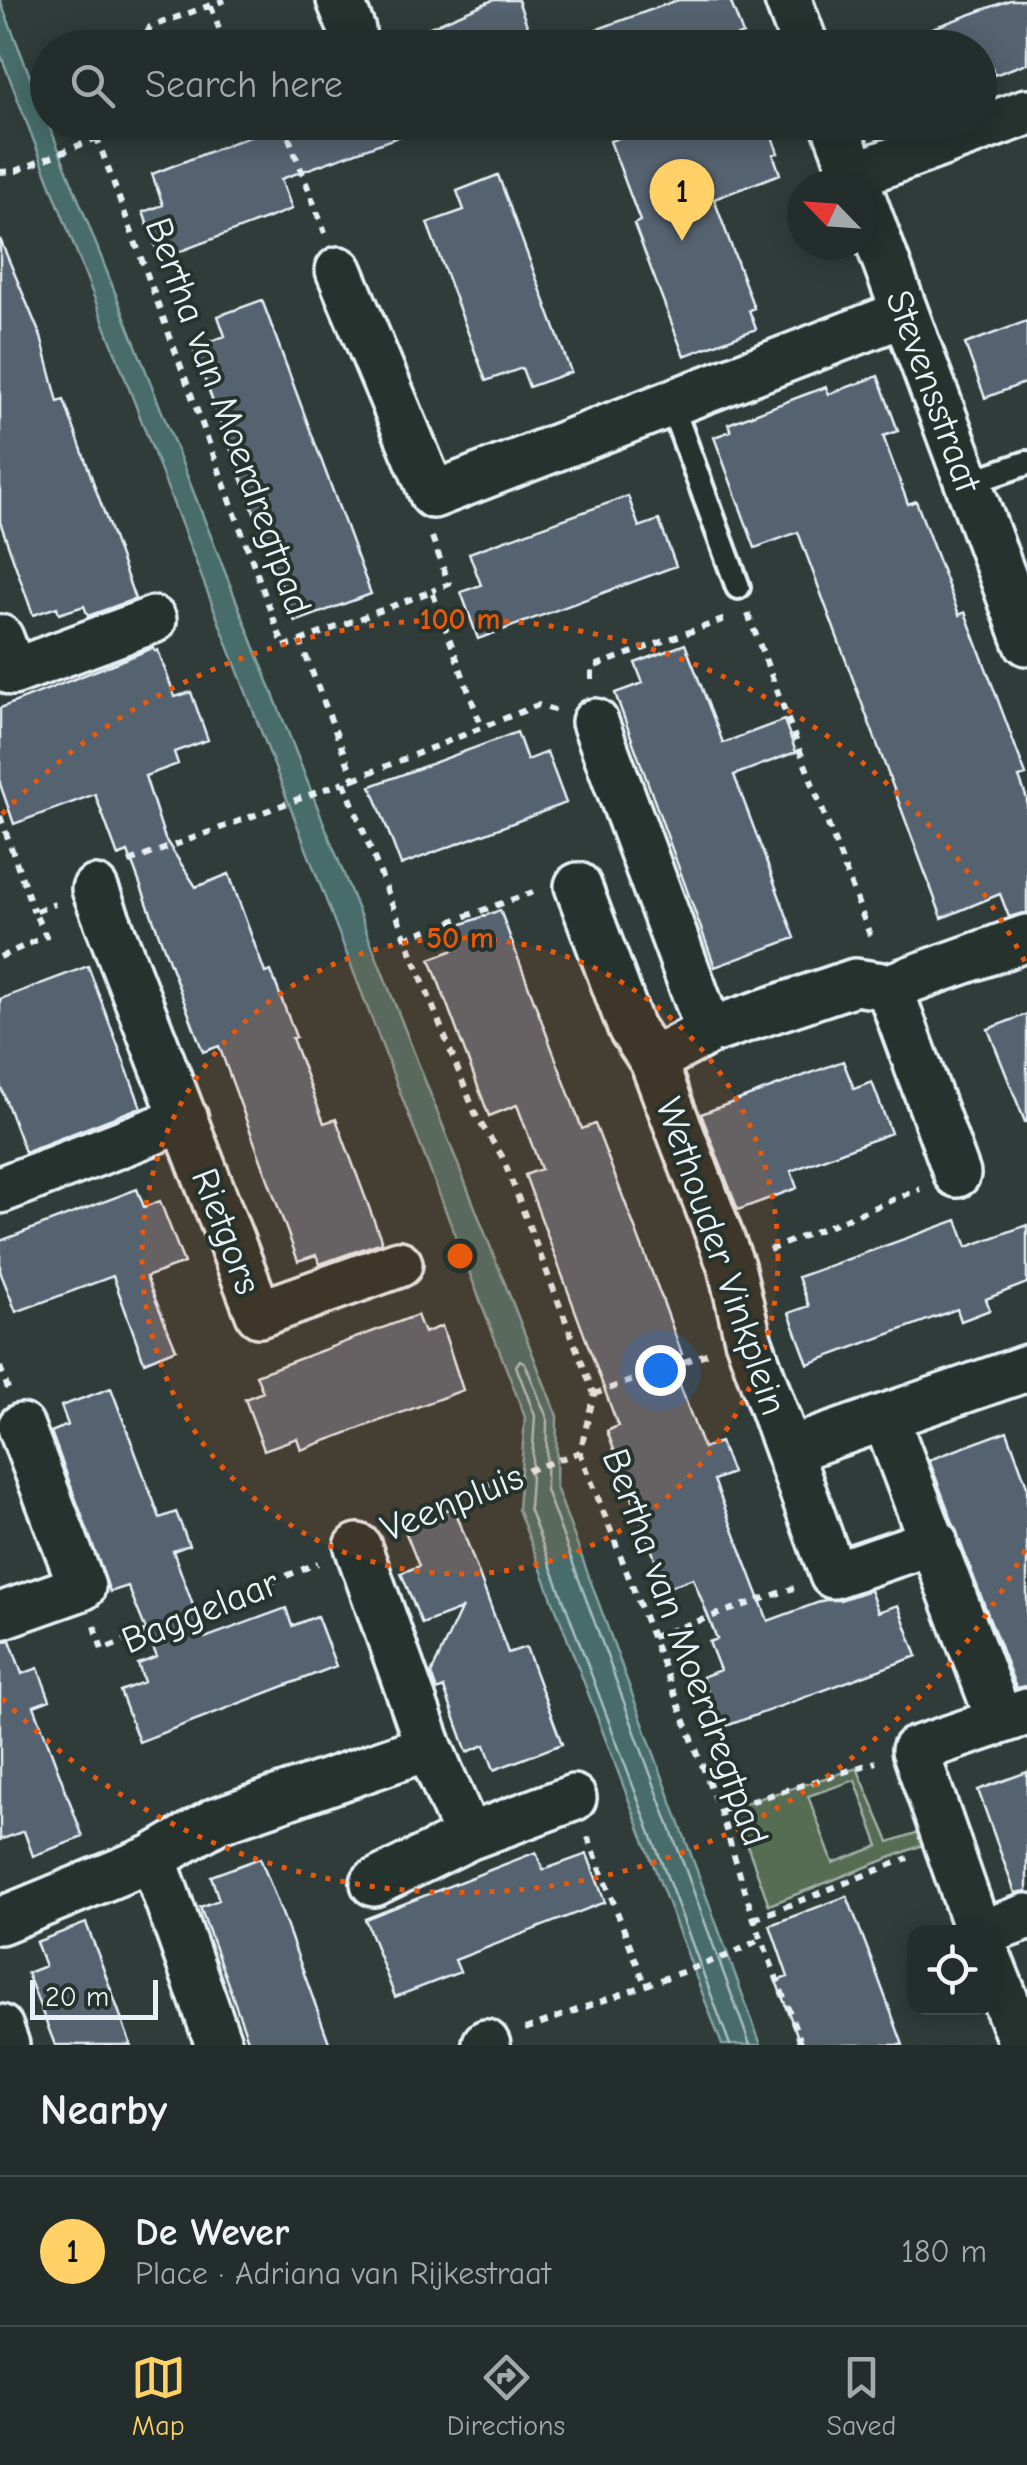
<!DOCTYPE html>
<html lang="en">
<head>
<meta charset="utf-8">
<style>
	body { margin:0; font-family:"Comic Neue",sans-serif; background:#2b3534; color:#f1f3f6 }
	.controls { position:absolute; right:30px; bottom:30px; display:grid; overflow:hidden; border-radius:20px; box-shadow:0 5px 25px #0003 }
	.controls button { width:90px; height:90px; display:grid; place-items:center; padding:0; border:0; border-bottom:2px solid #404948; background:#232d2c; color:#f1f3f6; font:50px sans-serif }
	.compass { position:absolute; left:787px; top:170px; width:90px; height:90px; border-radius:50%; background:#232d2c; box-shadow:0 5px 25px #0003; rotate:295deg }
	.scale { position:absolute; left:30px; bottom:25px; width:128px; box-sizing:border-box; padding-left:10px; border:5px solid #e8f1f8; border-top:0; font-size:28px; line-height:35px; white-space:nowrap; color:#e8f1f8; -webkit-text-stroke:8px #26332d; paint-order:stroke }
	.you { position:absolute; left:660px; top:1370px; width:35px; height:35px; margin:-25px; border:8px solid #fff; border-radius:50%; background:#1a73e8; box-shadow:0 0 0 15px #1a73e833 }
	.badge { display:grid; place-items:center; width:65px; height:65px; border-radius:50%; background:#ffd166; color:#111; font-size:32px; font-weight:700 }
	.pin { position:absolute; translate:-50% -82px; filter:drop-shadow(0 2px 5px #0008) }
	.pin::after { content:''; position:absolute; top:52px; width:35px; height:30px; background:inherit; clip-path:polygon(0 0,100% 0,50% 100%) }
	.list { margin:0; padding:0; list-style:none }
	h2 { display:flex; justify-content:space-between; align-items:center; height:130px; margin:0; padding:0 40px; font-size:42px }
	h2 small { font-size:32px; font-weight:400; color:#a3a8a9 }
	.list li { display:grid; grid-template-columns:65px 1fr auto; gap:30px; align-items:center; box-sizing:border-box; height:150px; padding:0 40px; border-top:2px solid #404948 }
	.list b { display:block; font-size:38px; white-space:nowrap }
	.list p { margin:0; font-size:32px; white-space:nowrap; color:#a3a8a9 }
	.list em { font-size:32px; font-style:normal; color:#a3a8a9 }
	.icon { flex:none; width:55px; height:55px; fill:none; stroke:currentColor; stroke-width:2; stroke-linecap:round; stroke-linejoin:round }
	.map { position:relative; flex:none; width:1027px; height:2045px; overflow:hidden }
	.search { position:absolute; background:#232d2c; box-shadow:0 5px 25px #0003; left:30px; right:30px; top:30px; height:110px; display:flex; align-items:center; gap:25px; box-sizing:border-box; padding:0 35px; border-radius:55px; color:#a3a8a9; font-size:38px }
	.sheet { height:280px; background:#232d2c }
	nav { display:flex; justify-content:space-around; align-items:center; box-sizing:border-box; height:140px; border-top:2px solid #404948; background:#232d2c; font-size:28px; color:#a3a8a9 }
	nav a { display:grid; justify-items:center; gap:5px }
	nav .on { color:#ffd166 }
	.map>svg:first-child { display:block }
	.green { fill:#566d52; stroke:#9fafa5; stroke-width:2.5; fill-rule:evenodd }
	.water { fill:#476c6b; stroke:#87a1a3; stroke-width:2.5 }
	.lines { fill:none; stroke-linecap:round; stroke-linejoin:round }
	.shore { stroke:#a8bcc0; stroke-width:2.5 }
	.building { fill:#55626f; stroke:#e8f1f8; stroke-width:2.5 }
	.lane-casing { stroke:#e8f1f8; stroke-width:30 }
	.street-casing { stroke:#e8f1f8; stroke-width:52 }
	.path { stroke:#e8f1f8; stroke-width:6; stroke-dasharray:8 8; stroke-linecap:butt }
	.lane { stroke:#26332d; stroke-width:22 }
	.street { stroke:#26332d; stroke-width:45 }
	.ring { fill:none; stroke:#e8590c; stroke-width:5; stroke-dasharray:5 10 }
	.labels { text-anchor:middle; stroke-width:8; stroke-linejoin:round; paint-order:stroke }
	.street-label { font-size:38px; fill:#e8f1f8; stroke:#26332d }
	.centre { fill:#e8590c; stroke:#26332d; stroke-width:5 }
	.ring-label { font-size:30px; text-anchor:middle; font-weight:bold; fill:#e8590c; stroke:#26332d; stroke-width:8; stroke-linejoin:round; paint-order:stroke }
</style>
</head>
<body>
<div class="map">
<svg width="1027" height="2045" viewBox="0 0 1027 2045">
	<rect width="100%" height="100%" fill="#2f3c3a"/>
	<filter id="ink" filterUnits="userSpaceOnUse"><feTurbulence type="fractalNoise" baseFrequency=".01" numOctaves="2"/><feDisplacementMap in="SourceGraphic" scale="20" xChannelSelector="R" yChannelSelector="G"/><feConvolveMatrix kernelMatrix="1 2 1 2 8 2 1 2 1" color-interpolation-filters="sRGB"/></filter>
	<g filter="url(#ink)">
		<!-- green -->
		<path class="green" d="M857,1768L889,1842L919,1832L925,1844L769,1905L738,1820L744,1818L742,1804ZM855,1780L879,1846L833,1863L808,1796Z"/>
		<!-- water -->
		<path class="water" d="M0,0L557,1416L556,1487L761,2045H722L518,1509L525,1417L0,53Z"/>
		<g class="lines">
			<!-- shore -->
			<path class="shore" d="M730,2045L529,1508L535,1416L516,1366L520,1360L525,1363L547,1418L546,1490L750,2045"/>
		</g>
		<!-- building -->
		<path class="building" d="M493,0H518L535,48H381Z
			M678,0H730L743,34L706,48H560L559,43Z
			M1010,0H1027V63L994,75L992,68L980,73V48H892L891,43Z
			M286,122H425L426,127L281,179L292,209L160,259L143,212L163,205L152,174Z
			M625,122H767L778,153L773,154L780,174L714,199L754,308L749,310L756,329L684,356L634,224L640,221L610,141L629,134Z
			M498,175L571,372L529,387L522,368L486,381L427,223L464,210L457,191Z
			M0,239L41,337L58,402L64,400L135,599L88,616L84,606L59,614L57,607L33,615L0,522Z
			M262,300L371,594L295,622L193,348L225,336L218,316Z
			M1027,321V382L985,398L965,344Z
			M878,376L898,431L883,436L908,504L916,501L959,615L965,612L1026,775L1019,777L1027,799V912L1009,917L1000,894L942,918L798,532L755,548L714,437L731,431L728,424L804,395L826,387L829,394Z
			M628,496L639,527L659,520L676,566L478,639L461,592L481,585L469,553Z
			M685,644L723,743L784,720L796,752L734,775L795,938L715,967L615,693L643,683L635,663Z
			M153,648L155,651L158,650L175,697L191,692L208,740L174,752L178,764L145,776L165,839L196,887L229,874L265,973L271,971L283,1003L296,1037L292,1038L324,1123L336,1119L382,1242L320,1264L316,1255L298,1261L219,1046L203,1052L128,852L118,856L95,794L14,824L0,784V708Z
			M517,732L527,760L547,752L566,803L401,865L371,786Z
			M500,910L582,1129L595,1124L661,1296L682,1354L670,1358L703,1448L720,1442L732,1473L714,1480L768,1621L825,1600H840L870,1590L878,1612L898,1605L917,1656L721,1728L702,1677L720,1670L709,1642L717,1639L693,1578L666,1588L622,1471L607,1431L618,1426L525,1175L541,1169L517,1105L489,1116L430,959L459,948L452,928Z
			M88,966L141,1107L25,1152L0,1085V999Z
			M1027,1014V1122H1025L988,1029Z
			M843,1061L854,1089L872,1082L891,1133L791,1171L797,1188L738,1210L701,1114Z
			M137,1189L144,1207L160,1201L184,1263L146,1277L176,1349L144,1362L113,1276L16,1312L0,1271V1241Z
			M957,1220L967,1247L1027,1225V1283L986,1299L990,1310L961,1321L957,1309L808,1364L789,1313L809,1306L798,1277Z
			M417,1315L424,1333L442,1326L463,1390L301,1450L297,1438L264,1450L245,1399L263,1392L256,1375Z
			M111,1388L160,1518L176,1512L189,1545L173,1551L205,1638L286,1608L292,1626L317,1616L336,1666L139,1742L120,1691L144,1682L138,1664L157,1657L128,1586L110,1592L51,1432L68,1425L61,1406Z
			M1007,1431L1027,1486V1686L1016,1688L929,1460Z
			M454,1507L508,1653L526,1647L562,1744L494,1770L485,1745L467,1752L444,1688L437,1691L431,1674L461,1609L422,1624L401,1573L419,1566L403,1526Z
			M10,1640L22,1674L38,1668L50,1700L34,1706L83,1837L33,1856L24,1831L0,1840V1642Z
			M1027,1772V1891L1015,1893L978,1790Z
			M536,1852L543,1870L587,1854L605,1902L455,1960L460,1972L395,1997L365,1919Z
			M260,1858L283,1916L330,2045H250L200,1907L219,1900L211,1876Z
			M847,1896L872,1961L903,2045H801L776,1981L788,1977L770,1925Z
			M86,1923L99,1957L131,2045H55L27,1973L45,1966L36,1942Z"/>
		<g class="lines">
			<!-- lane casing -->
			<g class="lane-casing">
				<path id="lane" d="M670,401L738,587
					M968,483L1027,463"/>
			</g>
			<!-- street casing -->
			<g class="street-casing">
				<path id="street" d="M340,0L352,30
					M788,0L806,48
					M834,122L858,185
					M854,175L1027,112
					M862,197L1027,642
					M339,270L433,495L905,313
					M0,638L13,672L153,620
					M595,722L709,1031
					M578,886L631,1028L653,1061L709,1031L855,982L889,987L1027,938
					M95,889L259,1314L399,1264
					M889,987L957,1174
					M653,1061L731,1266L748,1339L833,1575L934,1541
					M0,1190L185,1119
					M885,1417L1000,1721
					M790,1450L1027,1368
					M358,1547L429,1747L468,1837L374,1883
					M0,1616L82,1587L21,1427
					M468,1837L573,1798
					M153,1858L219,2045
					M0,1921L153,1858L216,1821L429,1747
					M978,1932L915,1750L1027,1712
					M985,1932L1027,1917
					M990,1962L1023,2045
					M0,2028L6,2045
					M486,2043L487,2045"/>
			</g>
			<!-- path -->
			<path class="path" d="M211,6L226,48
				M140,48L150,27L225,0
				M104,122L97,138L284,647L300,641L354,779L344,782L477,1118L502,1156L594,1394L580,1452L720,1811L754,1919L802,2045
				M283,122L325,233
				M0,172L16,171L97,138
				M432,537L449,584L432,591
				M748,614L873,943
				M300,641L432,591L482,728
				M592,679V667L728,618
				M354,779L538,705L557,711
				M0,816L34,912
				M129,862L344,782
				M405,938L536,891
				M0,957L46,936L34,912L55,904
				M769,1250L920,1189
				M0,1367L8,1389
				M594,1394L709,1353
				M392,1519L580,1452
				M95,1626L102,1650L318,1563
				M652,1637L794,1588
				M720,1811L876,1762
				M588,1837L645,1984
				M754,1919L908,1858
				M525,2029L729,1955L761,1939"/>
			<!-- lane -->
			<use href="#lane" class="lane"/>
			<!-- street -->
			<use href="#street" class="street"/>
		</g>
	</g>
	<!-- distance rings -->
	<circle cx="460" cy="1256" r="318" fill="#e8590c" fill-opacity=".12"/>
	<g class="ring">
		<circle cx="460" cy="1256" r="318"/>
		<path d="M1025 1550A637 637 0 0 1 2 1698M2 814A637 637 0 0 1 1025 962"/>
	</g>
	<g class="labels">
		<!-- street labels -->
		<g class="street-label">
			<text transform="translate(934 391) rotate(70)" y="13">Stevensstraat</text>
			<text transform="translate(229 416) rotate(70)" y="13">Bertha van Moerdregtpad</text>
			<text transform="translate(227 1231) rotate(69)" y="13">Rietgors</text>
			<text transform="translate(722 1256) rotate(71)" y="13">Wethouder Vinkplein</text>
			<text transform="translate(452 1502) rotate(-22)" y="13">Veenpluis</text>
			<text transform="translate(200 1611) rotate(-22)" y="13">Baggelaar</text>
			<text transform="translate(686 1647) rotate(70)" y="13">Bertha van Moerdregtpad</text>
		</g>
	</g>
	<circle cx="460" cy="1256" r="15" class="centre"/>
	<g class="ring-label">
		<text x="460" y="629">100 m</text>
		<text x="460" y="948">50 m</text>
	</g>
</svg>
<div class="controls">
<button><svg class="icon" aria-label="locate" viewBox="0 0 24 24"><circle cx="12" cy="12" r="6"/><path d="M12 2v4M12 18v4M2 12h4M18 12h4"/></svg></button>
</div>
<svg class="compass" viewBox="-18 -18 36 36"><path d="M0-13l5 13h-10z" fill="#e53935"/><path d="M0 13l5-13h-10z" fill="#a3a8a9"/></svg>
<div class="scale">20 m</div>
<div class="you"></div>
<div class="pin badge" style="left:682px;top:241px">1</div>
<div class="search"><svg class="icon" aria-label="search" viewBox="0 0 24 24"><circle cx="10" cy="10" r="6"/><path d="M15 15l6 6"/></svg>Search here</div>
</div>
<section class="sheet">
<h2>Nearby<small></small></h2>
<ul class="list">
<li><span class="badge">1</span><div><b>De Wever</b><p>Place · Adriana van Rijkestraat</p></div><em>180 m</em></li>
</ul>
</section>
<nav>
<a class="on"><svg class="icon" aria-label="map" viewBox="0 0 24 24"><path d="M3 6l6-2 6 2 6-2v14l-6 2-6-2-6 2zM9 4v14M15 6v14"/></svg>Map</a>
<a><svg class="icon" aria-label="directions" viewBox="0 0 24 24"><path d="M12 3l9 9-9 9-9-9zM9 14v-3h6M13 9l2 2-2 2"/></svg>Directions</a>
<a><svg class="icon" aria-label="saved" viewBox="0 0 24 24"><path d="M7 4h10v16l-5-4-5 4z"/></svg>Saved</a>
</nav>
</body>
</html>
